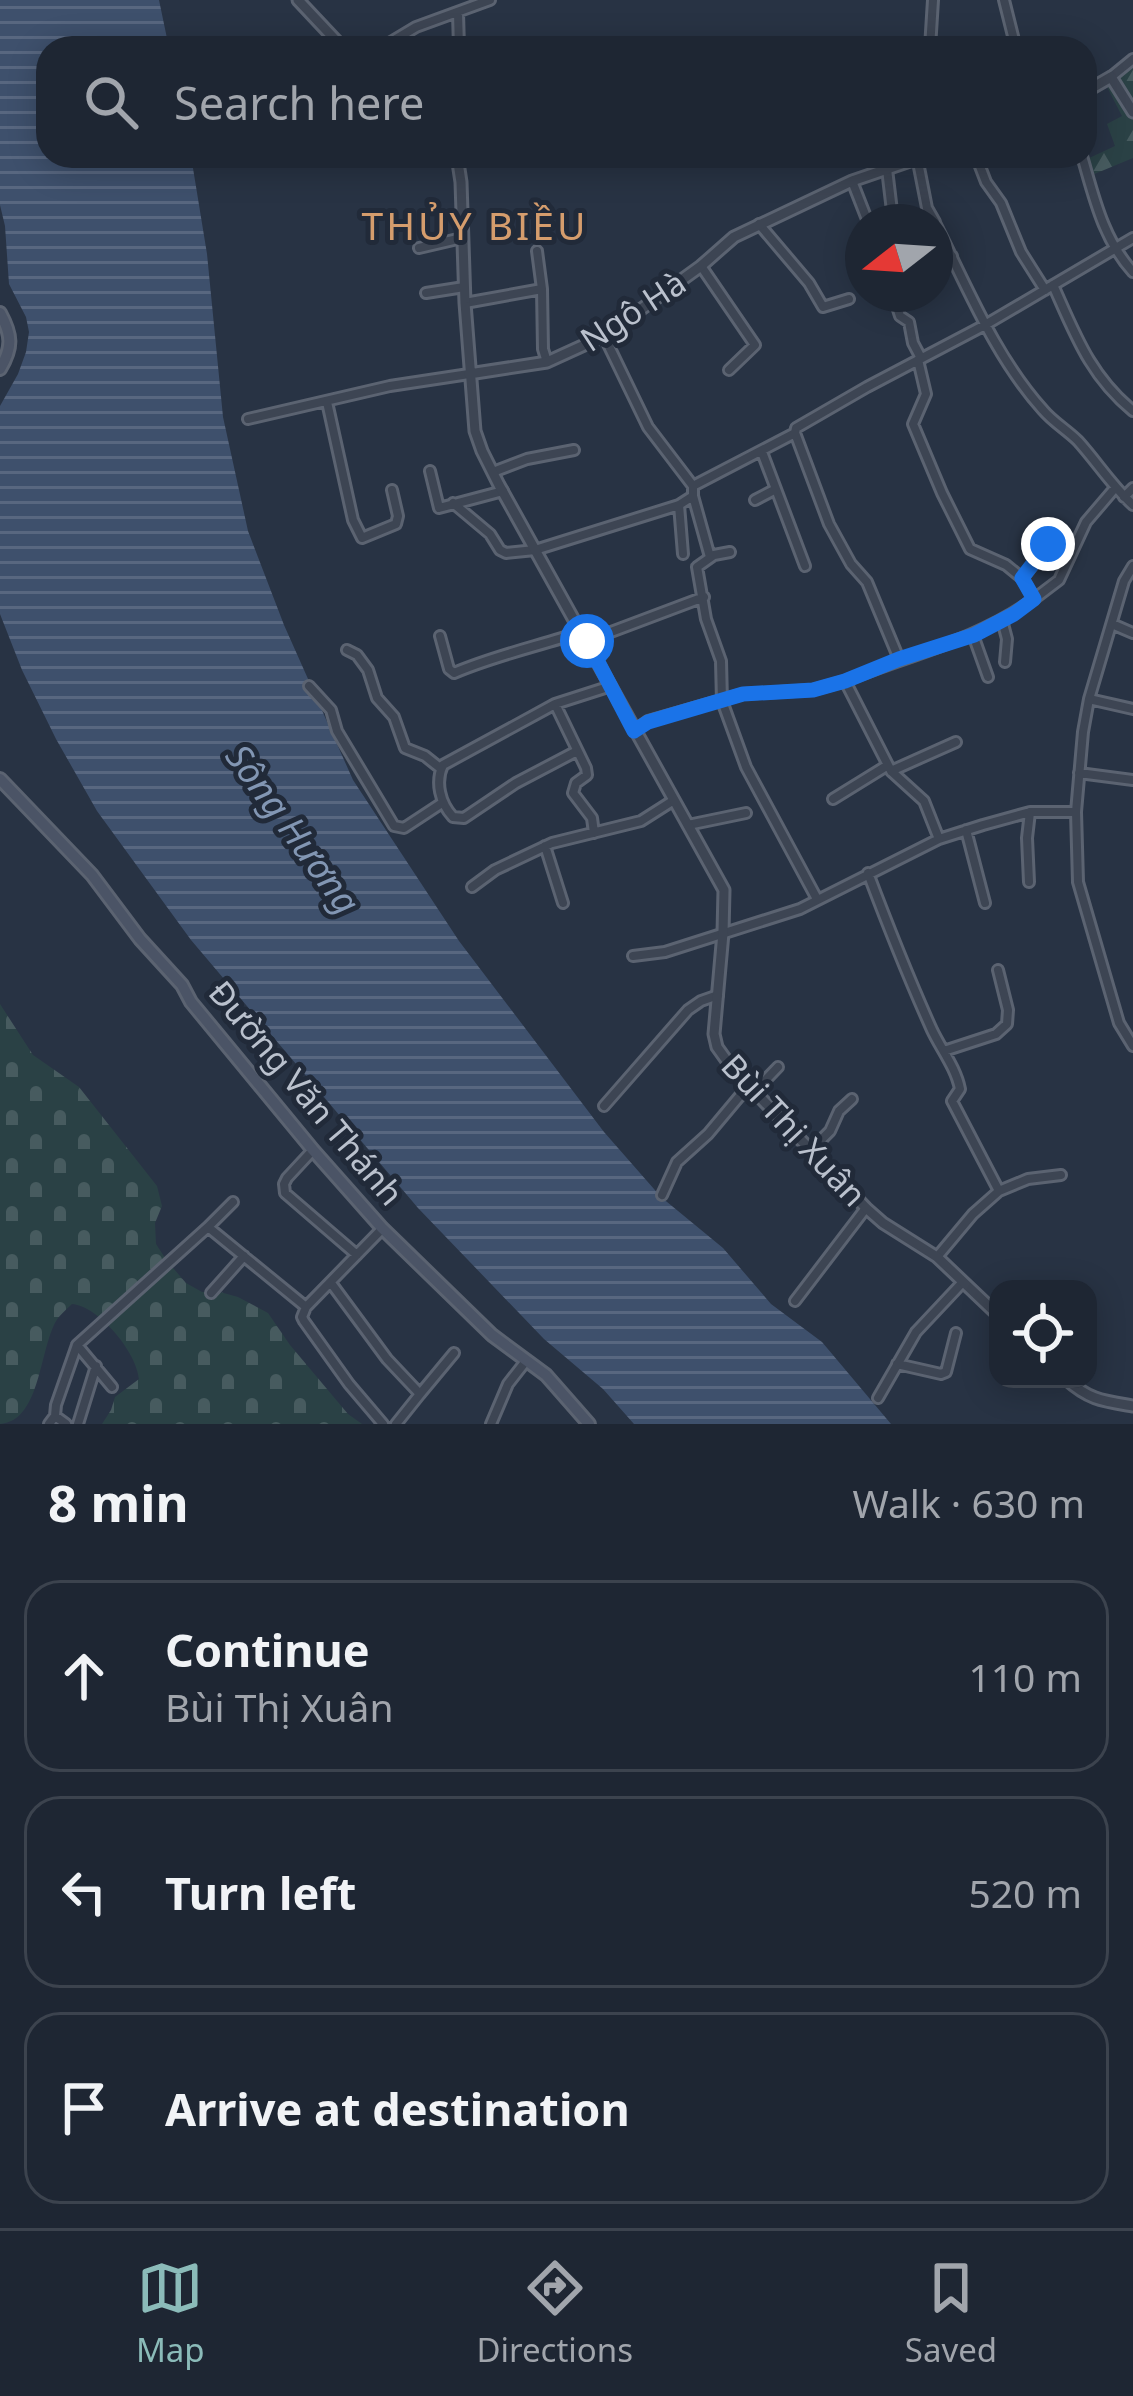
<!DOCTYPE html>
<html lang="en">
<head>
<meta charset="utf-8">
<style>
	body { margin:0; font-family:"Noto Sans",sans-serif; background:#2b323f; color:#f1f3f6 }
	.controls { position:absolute; right:36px; bottom:36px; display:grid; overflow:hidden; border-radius:24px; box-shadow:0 6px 30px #0003 }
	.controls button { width:108px; height:108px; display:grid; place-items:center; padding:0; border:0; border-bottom:3px solid #3c434e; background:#1e2633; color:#f1f3f6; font:60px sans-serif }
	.compass { position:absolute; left:845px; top:204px; width:108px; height:108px; border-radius:50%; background:#1e2633; box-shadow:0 6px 30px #0003; rotate:253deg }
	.stop { position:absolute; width:36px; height:36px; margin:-27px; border:9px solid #1a73e8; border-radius:50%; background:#fff }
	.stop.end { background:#1a73e8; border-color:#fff; box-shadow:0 3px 12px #0008 }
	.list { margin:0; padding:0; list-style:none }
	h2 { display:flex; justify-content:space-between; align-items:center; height:156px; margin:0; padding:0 48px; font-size:51px }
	h2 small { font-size:39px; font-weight:400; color:#a1a5ac }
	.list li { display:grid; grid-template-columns:78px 1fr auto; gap:36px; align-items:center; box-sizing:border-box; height:192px; margin:0 24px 24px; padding:0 24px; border:3px solid #3c434e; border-radius:36px }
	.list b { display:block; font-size:45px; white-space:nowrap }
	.list p { margin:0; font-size:39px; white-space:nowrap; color:#a1a5ac }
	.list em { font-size:39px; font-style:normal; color:#a1a5ac }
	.icon { flex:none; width:66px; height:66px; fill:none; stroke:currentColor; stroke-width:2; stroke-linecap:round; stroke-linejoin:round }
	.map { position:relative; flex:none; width:1133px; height:1424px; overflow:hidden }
	.search { position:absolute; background:#1e2633; box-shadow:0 6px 30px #0003; left:36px; right:36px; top:36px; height:132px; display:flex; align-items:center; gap:30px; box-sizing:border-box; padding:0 42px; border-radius:36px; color:#a1a5ac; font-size:45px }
	.sheet { height:804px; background:#1e2633 }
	nav { display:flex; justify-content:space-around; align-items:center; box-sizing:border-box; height:168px; border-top:3px solid #3c434e; background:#1e2633; font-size:33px; color:#a1a5ac }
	nav a { display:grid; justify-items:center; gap:6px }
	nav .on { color:#8bbbb9 }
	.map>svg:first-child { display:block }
	.forest { fill:url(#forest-firs) }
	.cemetery { fill:url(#cemetery-stones) }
	.water { fill:url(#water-rules) }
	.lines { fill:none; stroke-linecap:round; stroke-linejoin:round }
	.minor-casing { stroke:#5b6371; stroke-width:14 }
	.tertiary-casing { stroke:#5b6371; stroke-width:15 }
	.secondary-casing { stroke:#5b6371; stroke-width:16 }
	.minor { stroke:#3d4553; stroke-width:8 }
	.tertiary { stroke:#3d4553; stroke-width:9 }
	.secondary { stroke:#4b5466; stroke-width:10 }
	.route { stroke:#1a73e8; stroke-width:15 }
	.labels { text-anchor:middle; stroke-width:10; stroke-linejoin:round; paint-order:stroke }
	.street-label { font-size:33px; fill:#bac1cd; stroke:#212a39 }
	.water-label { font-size:36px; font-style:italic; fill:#8296b3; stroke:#212a39 }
	.quarter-label { font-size:39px; letter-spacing:3px; fill:#d59d6d; stroke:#212a39 }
</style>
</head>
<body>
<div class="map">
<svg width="1133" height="1424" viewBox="0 0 1133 1424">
	<defs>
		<pattern id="forest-firs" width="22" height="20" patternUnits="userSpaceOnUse" patternTransform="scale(3)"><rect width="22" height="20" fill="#2a4145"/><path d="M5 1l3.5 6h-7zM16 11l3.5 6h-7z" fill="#475b5f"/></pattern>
		<pattern id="cemetery-stones" width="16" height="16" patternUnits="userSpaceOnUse" patternTransform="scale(3)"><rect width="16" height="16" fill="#2a4145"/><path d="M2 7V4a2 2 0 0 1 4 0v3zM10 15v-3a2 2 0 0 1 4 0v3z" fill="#475b5f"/></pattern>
		<pattern id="water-rules" width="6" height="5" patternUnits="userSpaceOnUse" patternTransform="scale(3)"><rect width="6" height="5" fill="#3e506c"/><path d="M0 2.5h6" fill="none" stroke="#586780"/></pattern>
	</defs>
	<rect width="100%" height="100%" fill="#283344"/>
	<!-- forest -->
	<path class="forest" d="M1133,65V158L1092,175L1087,159L1115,146L1107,124L1122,116L1106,85Z"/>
	<!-- cemetery -->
	<path class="cemetery" d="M0,1004L33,1055L79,1087L157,1186L162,1206L155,1223L156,1244L167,1261L186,1283L202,1292H220L238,1297L268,1313L290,1345L348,1414L362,1424H102L111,1410L115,1397L139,1379C137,1353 99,1306 72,1304C67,1309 62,1313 58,1318C39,1345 42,1421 0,1424Z"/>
	<!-- water -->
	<path class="water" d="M0,0H159L169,48H48V156H191L207,254L223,417L248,531L284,625L353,780L459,941L604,1132L661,1197L723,1248L771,1304L822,1342L891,1424H634L603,1389L544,1339L418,1208L191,940L97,811L56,739L22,670L0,614V406L18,374L26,352L29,332L26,317L9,284L5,226L0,205Z"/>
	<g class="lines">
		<!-- minor casing -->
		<g class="minor-casing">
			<path id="minor" d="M1004,0L1016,48
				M458,13L459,48
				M381,48L416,27L490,0
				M930,48L933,0
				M1111,77L1133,59
				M976,156L986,182L1001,203L1021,252L1045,290
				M1082,156C1094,197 1103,239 1133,272
				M917,157L927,208L935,222
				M887,169L892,211
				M852,181L868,222
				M935,223C967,286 995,357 1043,410C1053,422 1067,430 1078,441C1097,462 1112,486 1133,505
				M759,224L809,283L823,307L849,299
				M419,248L462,238
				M537,251L542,289L543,349L547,362
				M935,262L952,256
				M701,266L755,345L729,370
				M1053,285C1075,334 1090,376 1133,411
				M426,293L464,287
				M893,294L900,316L909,322L913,343L921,358
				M465,303L542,289
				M604,336L648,427L693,486
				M327,402L353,520L362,538L396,524L398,516L392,490
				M248,419L390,386L469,374
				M795,433L829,524L851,564L867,582L899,659
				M762,452L805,566
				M430,471L439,508L503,491
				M493,472L527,459L574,450
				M693,496L710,557
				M1124,497L1133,488
				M755,500L776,489
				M453,503L490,534L500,550L506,553L535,550L679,505L693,496V486L795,433L796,428L867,387L985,325L1133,238
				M679,505L683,554
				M730,552L714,555L697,567L706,619L721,661L722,701L746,767L817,899
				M1022,578L1047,548L1046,538
				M1034,599L1059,580L1086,522L1115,488
				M1002,620L1007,639L1005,662
				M1112,624L1133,633
				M973,635L988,677
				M440,636L449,669L454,673C496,655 539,646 581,632
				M587,641L704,597
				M347,650L357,655L368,670L377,698L394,717L405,748L425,756L440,768
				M845,681C909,655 978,640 1034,599L1022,578L1006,565L970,549L942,493L913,424L926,394L918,360
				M309,686L331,710L337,731L394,826L404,828L442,803
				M1089,699L1124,581L1133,566
				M555,704L586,768L587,775L576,783L573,793L592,818L594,833
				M1133,709L1089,699L1083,732L1076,812L1078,882L1119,1023L1133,1046
				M634,731L648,721L743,694L813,690L845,681L891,771L924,801L939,839
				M577,751L516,783L464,818L453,817C440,803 435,782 443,765L555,704L611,686
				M891,771L956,742
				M1079,773L1133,780
				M833,799L888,765
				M688,825L746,813
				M966,830L985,903
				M545,846L563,903
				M868,873C888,926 909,979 932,1030C941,1049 956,1068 960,1089L952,1101L999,1191L973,1214L937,1257
				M1029,882L1027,838L1030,812
				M472,887L495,870L552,843L641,821L674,800
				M633,956L665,952L800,909L939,839L983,825L1030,812H1076
				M944,1051L996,1034L1007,1024L1008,1010L998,970
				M755,1091L778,1067
				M604,1106L688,1010L701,1001L718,995
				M313,1150L287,1178L284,1184L285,1193L357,1255
				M810,1151L830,1131L839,1111L852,1099
				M999,1191L1028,1179L1061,1175
				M662,1195L677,1162L708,1134L749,1085
				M208,1227L233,1202
				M331,1283L387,1359L420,1394L396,1424
				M211,1293L244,1256
				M795,1301L866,1208
				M306,1307L302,1317L304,1321L349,1384L383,1424
				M1088,1331V1330
				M77,1345L112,1387
				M897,1364L941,1374L946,1372L956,1333
				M420,1394L454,1353
				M878,1398L916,1332L962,1283
				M55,1416L66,1424
				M49,1424L55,1416L56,1405L77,1345L208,1227L306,1307L382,1229
				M78,1424L96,1366
				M491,1424L508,1384L526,1361"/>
		</g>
		<!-- tertiary casing -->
		<g class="tertiary-casing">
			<path id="tertiary" d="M298,0L343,48
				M1085,92L1111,77L1133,112
				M457,156L461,182L465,303L475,431L482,451L499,485L724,890L723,933L714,1034L717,1047L732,1068L866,1208L883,1223L937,1257L998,1315
				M469,374L547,362L604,336L701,266L734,237L852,181L925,156
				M1066,1379C1089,1400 1103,1401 1133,1406"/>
		</g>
		<!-- secondary casing -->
		<g class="secondary-casing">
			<path id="secondary" d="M0,313C12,335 13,347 0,369
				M0,779L92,875L140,939L182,985L191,1002L313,1150L382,1228L492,1335L546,1375L589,1424"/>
		</g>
		<!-- minor -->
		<use href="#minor" class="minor"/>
		<!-- tertiary -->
		<use href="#tertiary" class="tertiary"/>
		<!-- secondary -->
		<use href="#secondary" class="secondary"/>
	</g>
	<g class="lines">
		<!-- route -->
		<path class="route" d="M587,641L634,731L648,722L743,694L813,690L845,681L899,659L974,635L1014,614L1034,599L1022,578L1048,544"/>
	</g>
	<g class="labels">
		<!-- street labels -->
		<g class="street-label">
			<text transform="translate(633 311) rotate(-33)" y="12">Ngô Hà</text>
			<text transform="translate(306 1093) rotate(50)" y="12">Đường Văn Thánh</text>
			<text transform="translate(794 1130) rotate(47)" y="12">Bùi Thị Xuân</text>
		</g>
		<!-- water labels -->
		<g class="water-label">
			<text transform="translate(293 829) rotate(54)" y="13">Sông Hương</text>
		</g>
		<!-- quarter labels -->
		<g class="quarter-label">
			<text x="475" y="240">THỦY BIỀU</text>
		</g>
	</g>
</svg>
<div class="controls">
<button><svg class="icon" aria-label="locate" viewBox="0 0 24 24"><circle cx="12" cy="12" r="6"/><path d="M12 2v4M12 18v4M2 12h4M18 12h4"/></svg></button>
</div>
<svg class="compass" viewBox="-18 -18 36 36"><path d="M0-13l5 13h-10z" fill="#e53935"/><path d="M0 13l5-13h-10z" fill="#a1a5ac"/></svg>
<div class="stop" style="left:587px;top:641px"></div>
<div class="stop end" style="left:1048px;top:544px"></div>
<div class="search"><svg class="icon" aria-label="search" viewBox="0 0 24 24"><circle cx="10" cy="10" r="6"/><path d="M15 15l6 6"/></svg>Search here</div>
</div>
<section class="sheet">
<h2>8 min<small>Walk · 630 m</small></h2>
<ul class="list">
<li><svg class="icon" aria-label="ahead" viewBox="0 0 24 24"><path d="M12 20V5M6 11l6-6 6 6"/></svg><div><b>Continue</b><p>Bùi Thị Xuân</p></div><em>110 m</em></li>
<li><svg class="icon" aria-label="left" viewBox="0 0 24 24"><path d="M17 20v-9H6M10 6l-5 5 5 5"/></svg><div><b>Turn left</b></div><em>520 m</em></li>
<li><svg class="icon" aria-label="arrive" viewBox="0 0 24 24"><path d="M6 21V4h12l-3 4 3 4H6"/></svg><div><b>Arrive at destination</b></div></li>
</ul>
</section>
<nav>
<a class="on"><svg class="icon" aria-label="map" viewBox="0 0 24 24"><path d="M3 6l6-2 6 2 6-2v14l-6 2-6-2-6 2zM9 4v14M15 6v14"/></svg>Map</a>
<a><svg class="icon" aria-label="directions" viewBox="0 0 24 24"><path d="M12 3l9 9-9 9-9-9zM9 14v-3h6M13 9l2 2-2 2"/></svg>Directions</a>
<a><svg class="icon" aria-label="saved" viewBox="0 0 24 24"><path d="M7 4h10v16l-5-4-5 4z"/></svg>Saved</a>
</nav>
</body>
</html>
